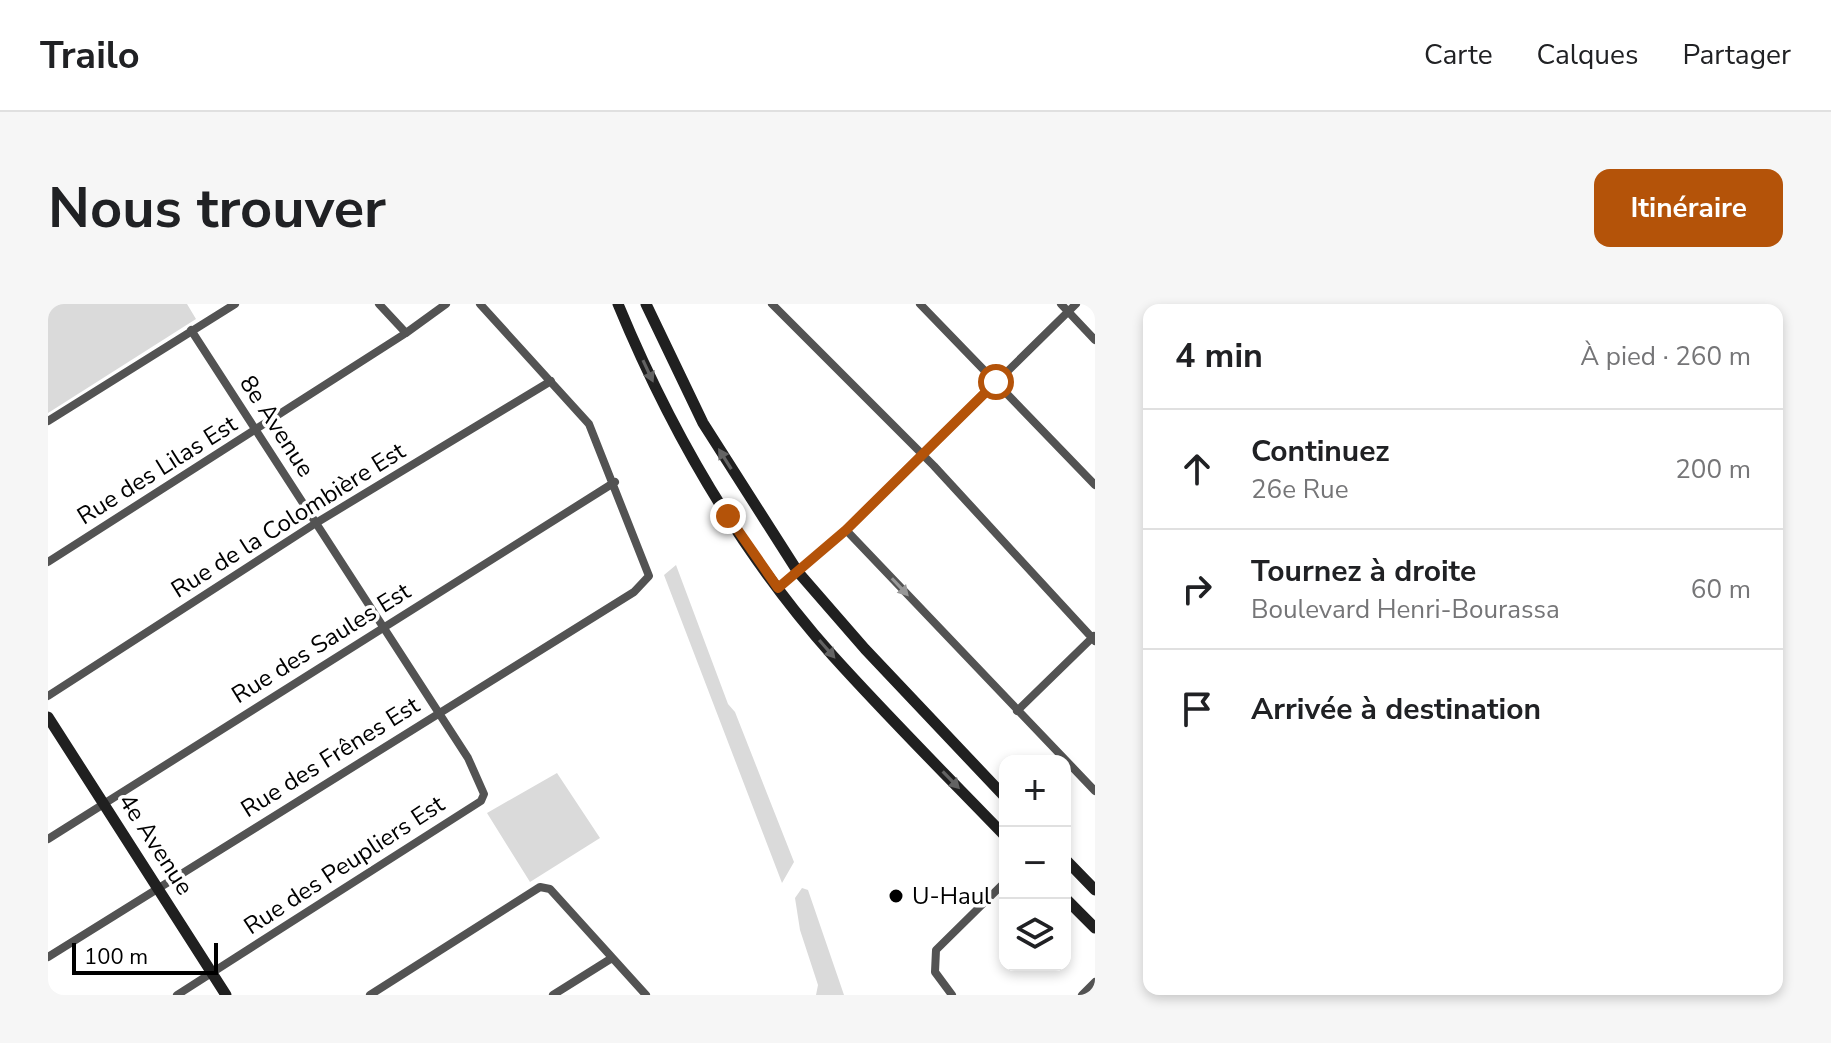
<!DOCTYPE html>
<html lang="fr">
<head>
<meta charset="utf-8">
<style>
	body { margin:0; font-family:"Nunito Sans",sans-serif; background:#f6f6f6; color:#202124 }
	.controls { position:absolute; right:24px; bottom:24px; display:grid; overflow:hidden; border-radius:16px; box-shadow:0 4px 12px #0003 }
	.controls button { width:72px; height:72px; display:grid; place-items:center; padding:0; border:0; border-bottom:2px solid #e0e0e0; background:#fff; color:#202124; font:40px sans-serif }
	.scale { position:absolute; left:24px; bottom:20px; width:146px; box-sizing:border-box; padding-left:8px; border:4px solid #000; border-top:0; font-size:22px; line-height:28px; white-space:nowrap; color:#000; -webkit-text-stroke:6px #fff; paint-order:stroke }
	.stop { position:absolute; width:24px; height:24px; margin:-18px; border:6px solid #b45309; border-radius:50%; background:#fff }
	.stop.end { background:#b45309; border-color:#fff; box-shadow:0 2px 8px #0008 }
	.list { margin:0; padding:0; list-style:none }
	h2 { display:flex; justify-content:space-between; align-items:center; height:104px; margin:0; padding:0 32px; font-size:34px }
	h2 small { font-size:26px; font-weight:400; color:#757577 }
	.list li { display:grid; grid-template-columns:52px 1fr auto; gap:24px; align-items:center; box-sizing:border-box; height:120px; padding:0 32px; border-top:2px solid #e0e0e0 }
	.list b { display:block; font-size:30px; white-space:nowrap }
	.list p { margin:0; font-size:26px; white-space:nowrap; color:#757577 }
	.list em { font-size:26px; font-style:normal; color:#757577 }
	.icon { flex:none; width:44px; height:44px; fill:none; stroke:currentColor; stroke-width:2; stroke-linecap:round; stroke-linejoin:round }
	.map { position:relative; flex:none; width:1047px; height:691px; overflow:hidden; border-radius:16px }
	header { display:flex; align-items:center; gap:48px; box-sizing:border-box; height:112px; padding:0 40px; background:#fff; border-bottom:2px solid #e0e0e0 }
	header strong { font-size:38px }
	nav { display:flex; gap:44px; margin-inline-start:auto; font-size:28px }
	.intro { display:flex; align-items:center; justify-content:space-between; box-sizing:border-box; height:192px; padding:0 48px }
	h1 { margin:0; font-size:56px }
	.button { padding:20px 36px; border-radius:16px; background:#b45309; color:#fff; font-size:28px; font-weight:700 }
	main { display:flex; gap:48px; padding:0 48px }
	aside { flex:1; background:#fff; border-radius:16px; box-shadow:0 4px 12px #0003 }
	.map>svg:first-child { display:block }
	.green { fill:#dadada }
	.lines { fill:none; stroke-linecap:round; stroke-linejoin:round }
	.street { stroke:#535353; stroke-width:8 }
	.secondary { stroke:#202020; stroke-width:11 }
	.oneway { fill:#636363 }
	.oneway2 { fill:#989898 }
	.route { stroke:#b45309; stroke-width:10 }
	.poi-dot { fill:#000; stroke:#fff; stroke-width:3 }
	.labels { text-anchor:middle; stroke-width:7; stroke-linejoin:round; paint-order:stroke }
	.street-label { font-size:24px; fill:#000; stroke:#fff }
	.poi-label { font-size:24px; fill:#000; stroke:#fff; text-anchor:start }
</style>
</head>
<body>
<header>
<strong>Trailo</strong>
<nav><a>Carte</a><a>Calques</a><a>Partager</a></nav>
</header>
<div class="intro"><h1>Nous trouver</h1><a class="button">Itinéraire</a></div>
<main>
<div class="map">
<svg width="1047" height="691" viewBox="0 0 1047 691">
	<rect width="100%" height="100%" fill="#fff"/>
	<!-- green -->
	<path class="green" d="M0,0H139L148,15L0,109Z
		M628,261L680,400L687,408L746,558L734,579L616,271Z
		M509,469L552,534L482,578L439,509Z
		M754,584L760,586L796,691H768L770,681L752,626L747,594Z"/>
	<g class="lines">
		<!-- street -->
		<path class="street" d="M331,0L358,29
			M724,0L886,162L1047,337
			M872,0L1047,181
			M1013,0L1047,36
			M0,117L187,0
			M798,226L1047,487
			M0,258L358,29L398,0
			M730,284L798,226L1028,0
			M0,392L268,219L503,77
			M969,407L1046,332
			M0,535L567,178
			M0,653L586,288L601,272L541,120L432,0
			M129,691L433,497L436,490L420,454L143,26
			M322,691L492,583L502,585L598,691
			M505,691L564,654
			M904,691L887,668L888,646L957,578
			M1034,691L1047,678"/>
		<!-- secondary -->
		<path class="secondary" d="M570,0C622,126 693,249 785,352C840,413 899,472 957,532
			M598,0L655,119L750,268L817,345L957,493
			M0,413L178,691
			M1017,555L1047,586
			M1017,594L1047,624"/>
	</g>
	<!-- one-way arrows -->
	<defs><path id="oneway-solid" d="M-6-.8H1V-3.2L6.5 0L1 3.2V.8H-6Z" transform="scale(2)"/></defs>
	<g class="oneway">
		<use href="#oneway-solid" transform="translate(600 67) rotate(65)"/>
		<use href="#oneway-solid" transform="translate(677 155) rotate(-122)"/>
		<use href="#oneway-solid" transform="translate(779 345) rotate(49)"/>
		<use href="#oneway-solid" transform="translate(903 476) rotate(46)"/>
	</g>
	<use class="oneway2" href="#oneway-solid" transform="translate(852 283) rotate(47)"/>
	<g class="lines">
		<!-- route -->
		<path class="route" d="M680,212L730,284L798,226L948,78"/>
	</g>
	<!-- markers -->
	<circle class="poi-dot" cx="848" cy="592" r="8"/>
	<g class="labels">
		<!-- street labels -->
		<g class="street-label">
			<text transform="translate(229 122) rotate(57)" y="8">8e Avenue</text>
			<text transform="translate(109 166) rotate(-32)" y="8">Rue des Lilas Est</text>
			<text transform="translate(240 216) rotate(-32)" y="8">Rue de la Colombière Est</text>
			<text transform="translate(273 339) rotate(-32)" y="8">Rue des Saules Est</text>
			<text transform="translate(282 453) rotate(-32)" y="8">Rue des Frênes Est</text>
			<text transform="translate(108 540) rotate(57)" y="8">4e Avenue</text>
			<text transform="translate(296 561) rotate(-33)" y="8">Rue des Peupliers Est</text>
		</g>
		<!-- poi labels -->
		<g class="poi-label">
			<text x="864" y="600">U-Haul</text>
		</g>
	</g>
</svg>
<div class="controls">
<button>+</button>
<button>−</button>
<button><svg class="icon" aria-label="layers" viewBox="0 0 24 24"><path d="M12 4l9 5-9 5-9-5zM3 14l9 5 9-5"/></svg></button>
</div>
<div class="scale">100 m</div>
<div class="stop" style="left:948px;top:78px"></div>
<div class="stop end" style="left:680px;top:212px"></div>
</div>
<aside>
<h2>4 min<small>À pied · 260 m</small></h2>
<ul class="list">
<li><svg class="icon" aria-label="ahead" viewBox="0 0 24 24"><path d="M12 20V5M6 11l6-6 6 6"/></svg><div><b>Continuez</b><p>26e Rue</p></div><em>200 m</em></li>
<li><svg class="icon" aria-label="right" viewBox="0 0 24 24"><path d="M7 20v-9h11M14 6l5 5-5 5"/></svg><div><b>Tournez à droite</b><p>Boulevard Henri-Bourassa</p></div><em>60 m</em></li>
<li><svg class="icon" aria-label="arrive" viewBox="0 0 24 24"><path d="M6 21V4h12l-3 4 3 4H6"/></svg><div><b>Arrivée à destination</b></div></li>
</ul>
</aside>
</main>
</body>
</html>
